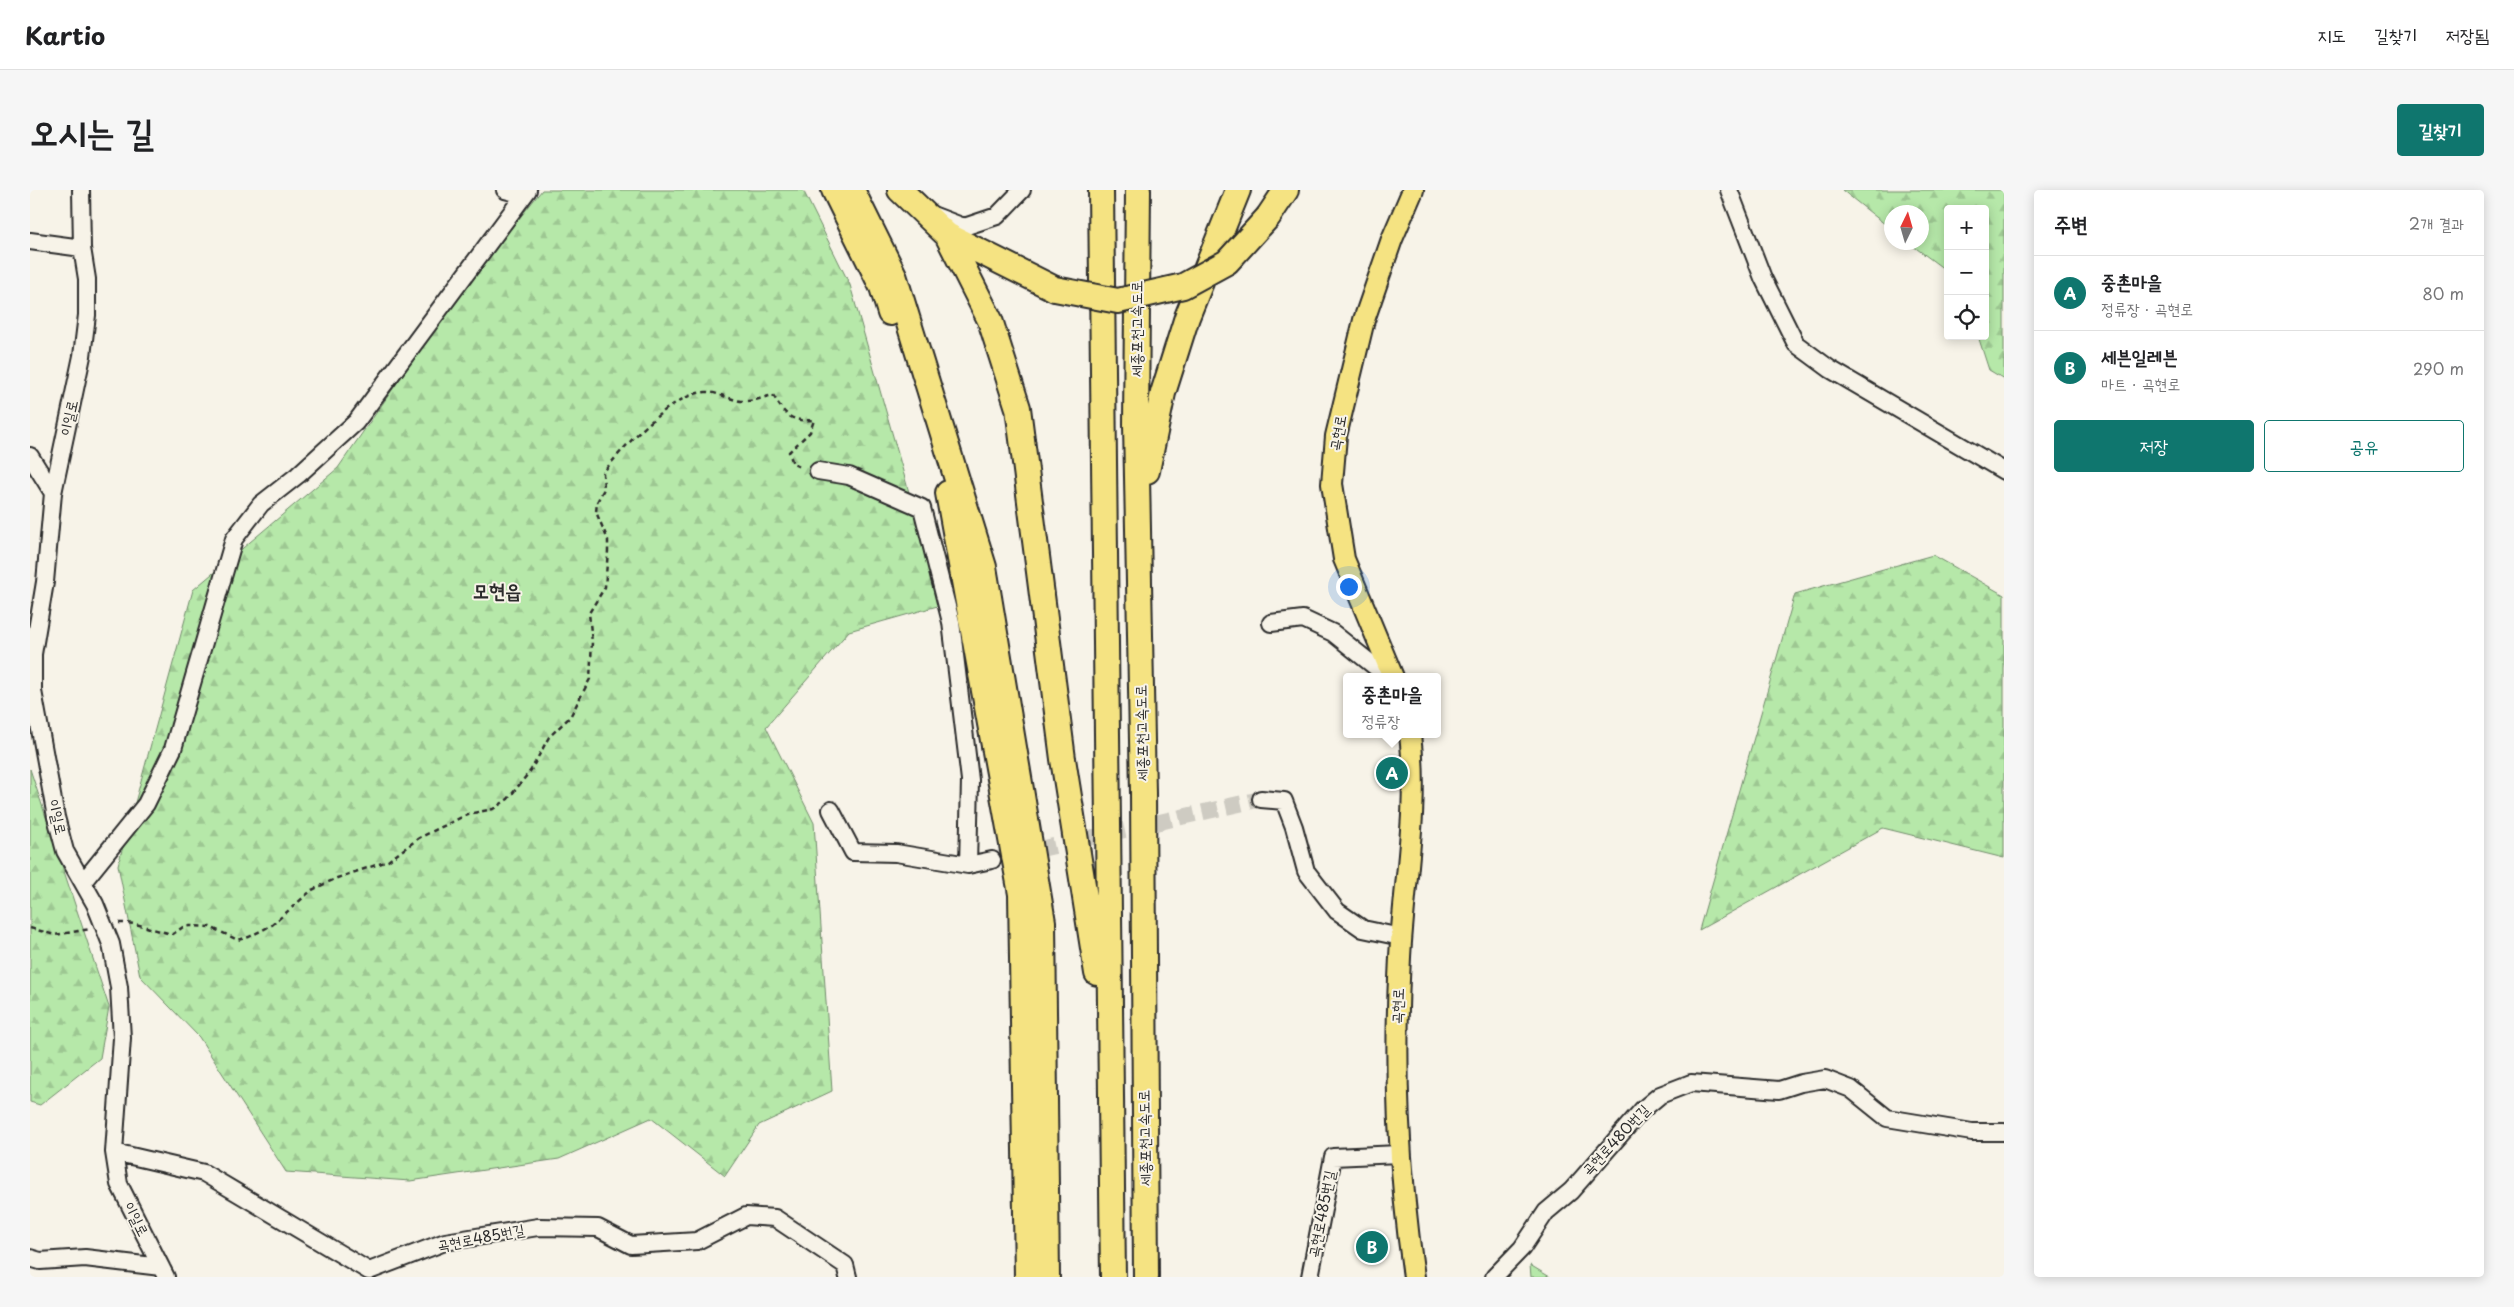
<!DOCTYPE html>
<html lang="ko">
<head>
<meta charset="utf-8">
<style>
	body { margin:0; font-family:"Playpen Sans","Poor Story",sans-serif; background:#f6f6f6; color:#202124 }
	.controls { position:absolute; right:15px; top:15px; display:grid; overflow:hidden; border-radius:5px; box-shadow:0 2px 12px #0003 }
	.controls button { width:45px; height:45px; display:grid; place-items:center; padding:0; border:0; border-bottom:1px solid #e0e0e0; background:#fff; color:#202124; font:25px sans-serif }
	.compass { position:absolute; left:1854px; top:15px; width:45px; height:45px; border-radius:50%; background:#fff; box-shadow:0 2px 12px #0003; rotate:5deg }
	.you { position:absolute; left:1318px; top:396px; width:18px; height:18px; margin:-12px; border:4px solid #fff; border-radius:50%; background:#1a73e8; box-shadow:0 0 0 8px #1a73e833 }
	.badge { display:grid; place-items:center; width:32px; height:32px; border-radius:50%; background:#0f766e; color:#fff; font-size:16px; font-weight:700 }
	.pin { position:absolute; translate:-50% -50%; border:2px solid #fff; box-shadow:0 1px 5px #0006 }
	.popup { position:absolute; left:1313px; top:483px; width:98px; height:65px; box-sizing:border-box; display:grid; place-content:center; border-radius:5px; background:#fff; filter:drop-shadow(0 1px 4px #0005); font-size:16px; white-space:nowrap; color:#757577 }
	.popup b { font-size:19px; color:#202124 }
	.popup::after { content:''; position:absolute; left:50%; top:100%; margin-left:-10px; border:10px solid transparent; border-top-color:#fff }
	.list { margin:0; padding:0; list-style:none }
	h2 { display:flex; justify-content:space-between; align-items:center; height:65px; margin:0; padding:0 20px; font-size:21px }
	h2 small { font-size:16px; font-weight:400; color:#757577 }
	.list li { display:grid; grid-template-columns:32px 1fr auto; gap:15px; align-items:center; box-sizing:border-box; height:75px; padding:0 20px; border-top:1px solid #e0e0e0 }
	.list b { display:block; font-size:19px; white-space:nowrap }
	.list p { margin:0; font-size:16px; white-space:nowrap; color:#757577 }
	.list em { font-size:16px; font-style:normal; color:#757577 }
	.actions { display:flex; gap:10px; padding:15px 20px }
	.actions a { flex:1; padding:11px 0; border:1px solid #0f766e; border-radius:5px; text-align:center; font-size:18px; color:#0f766e }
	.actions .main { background:#0f766e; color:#fff }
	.icon { flex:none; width:28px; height:28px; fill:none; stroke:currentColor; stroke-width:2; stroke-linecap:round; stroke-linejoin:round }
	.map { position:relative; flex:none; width:1974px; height:1087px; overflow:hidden; border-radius:5px }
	header { display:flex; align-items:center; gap:30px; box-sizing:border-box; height:70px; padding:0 25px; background:#fff; border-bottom:1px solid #e0e0e0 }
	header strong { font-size:24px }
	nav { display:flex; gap:28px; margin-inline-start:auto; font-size:18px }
	.intro { display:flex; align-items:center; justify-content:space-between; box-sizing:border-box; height:120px; padding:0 30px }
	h1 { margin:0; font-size:35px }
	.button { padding:12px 22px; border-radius:5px; background:#0f766e; color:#fff; font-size:18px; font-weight:700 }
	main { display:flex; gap:30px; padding:0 30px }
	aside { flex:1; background:#fff; border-radius:5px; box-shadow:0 2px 12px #0003 }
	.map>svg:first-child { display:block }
	.forest { fill:url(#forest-firs); stroke:#708a6a }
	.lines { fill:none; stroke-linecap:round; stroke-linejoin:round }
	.minor-tunnel { stroke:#cecbc2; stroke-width:16; stroke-dasharray:16 8; stroke-linecap:butt }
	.minor-casing { stroke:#2b2b2b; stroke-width:20 }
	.major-casing { stroke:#2b2b2b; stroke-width:24 }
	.highway-casing { stroke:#2b2b2b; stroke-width:28 }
	.path { stroke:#2b2b2b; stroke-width:2.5; stroke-dasharray:5 4; stroke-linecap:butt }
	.minor { stroke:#f7f3e8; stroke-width:16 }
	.major { stroke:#f5e382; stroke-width:20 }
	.highway { stroke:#f5e382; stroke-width:24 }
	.highway-bridge-casing { stroke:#2b2b2b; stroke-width:28; stroke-linecap:butt }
	.highway-bridge { stroke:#f5e382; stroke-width:24 }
	.labels { text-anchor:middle; stroke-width:4; stroke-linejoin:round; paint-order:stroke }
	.street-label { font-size:15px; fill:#2b2b2b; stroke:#f7f3e8 }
	.district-label { font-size:20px; font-weight:bold; fill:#2b2b2b; stroke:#f7f3e8 }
</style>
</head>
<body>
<header>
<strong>Kartio</strong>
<nav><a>지도</a><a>길찾기</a><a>저장됨</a></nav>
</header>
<div class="intro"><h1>오시는 길</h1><a class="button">길찾기</a></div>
<main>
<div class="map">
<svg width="1974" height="1087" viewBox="0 0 1974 1087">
	<defs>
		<pattern id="forest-firs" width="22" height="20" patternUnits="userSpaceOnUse" patternTransform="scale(1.25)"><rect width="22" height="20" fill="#b6e8a9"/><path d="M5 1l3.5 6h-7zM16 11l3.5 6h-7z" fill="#9dc792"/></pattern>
	</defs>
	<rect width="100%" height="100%" fill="#f7f3e8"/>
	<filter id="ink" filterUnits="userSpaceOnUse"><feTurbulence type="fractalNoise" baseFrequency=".02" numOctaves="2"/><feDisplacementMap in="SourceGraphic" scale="10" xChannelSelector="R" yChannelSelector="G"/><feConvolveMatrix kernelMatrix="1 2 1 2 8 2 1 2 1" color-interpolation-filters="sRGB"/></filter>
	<g filter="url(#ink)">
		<!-- forest -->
		<path class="forest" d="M512,0H773L820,95L911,415L819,441L736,537L784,633L802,901L729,935L695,986L621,928L529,969L380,991L256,982L169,847L110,786L88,675L163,400L308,278L430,102Z
			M1812,0H1974V189L1959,180L1948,146H1955V19H1918V82L1879,53L1892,52V22H1862L1861,39Z
			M1903,365L1974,405V668L1853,638L1669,740L1765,404Z
			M0,579L79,817L70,868L10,915L0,912Z
			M1500,1075L1520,1087H1501Z"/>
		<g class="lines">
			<!-- minor-tunnel -->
			<path class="minor-tunnel" d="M962,670L1231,609"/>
			<!-- minor casing -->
			<g class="minor-casing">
				<path id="minor" d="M51,0L52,58L57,89V125L52,166L23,303L15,392L3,464V501L26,627L35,661L65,714L81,754L89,797L92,848L84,962L89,994L136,1087
					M475,0L494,5
					M1699,0L1733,88L1766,154L1800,179L1974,281
					M900,24L934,37L967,26L992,0
					M0,51L52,58
					M0,266L23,303
					M788,281L819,286L892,318L921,432L940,590L938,675L962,670
					M1241,433L1273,429L1303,443L1358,487
					M1231,609L1254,611L1264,637L1276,681L1307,721L1333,739L1371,747
					M801,620L823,662L866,663L938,675
					M53,692L116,614L143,559L204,349L231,314L268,285L326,232L498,0
					M84,962L174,983L339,1081L415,1052L508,1037L568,1038L601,1055L667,1051L716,1026L745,1028L815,1075L818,1087
					M0,1068L10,1071L55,1068L131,1077
					M1280,1087L1303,967L1369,964
					M1464,1087L1492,1058L1516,1022L1541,1001L1612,920L1630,905L1661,893L1749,900L1771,893L1795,889L1821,899L1857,928L1942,942H1974"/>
			</g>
			<!-- major casing -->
			<g class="major-casing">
				<path id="major" d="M1363,487L1314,369L1302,294L1306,246L1334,130L1362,49L1383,0
					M1380,544C1389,618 1374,693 1370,767C1364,878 1368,977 1384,1087"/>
			</g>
			<!-- highway casing -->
			<g class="highway-casing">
				<path id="highway" d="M804,0L852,97L860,123
					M822,0L864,85L954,377L1013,732L1017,1087
					M870,0L917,45L960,130L988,218L1033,569L1067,783
					M1071,0L1083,1087
					M1108,0L1106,234L1113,603L1116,1087
					M1238,27L1256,0
					M917,45L1025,99
					M1117,281L1133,203L1157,127L1208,0
					M918,303L991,704L997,1087"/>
			</g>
			<!-- path -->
			<path class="path" d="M89,733C109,732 124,741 143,744L153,737L160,736L180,737L208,750L219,747L242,735L282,700L307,688L358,671L389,648L438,624L463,619L478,609L501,580L519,547L540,527L560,489L562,452L559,423L575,397L578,361V350L566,322L567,312L574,299L573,283C592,258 643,202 676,202C689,202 703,212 716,211C725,211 734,207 743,205C755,225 760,232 784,230L780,242L759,262L763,274L772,278
				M0,738L25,745L60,739"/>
			<!-- minor -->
			<use href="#minor" class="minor"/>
			<!-- major -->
			<use href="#major" class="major"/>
			<!-- highway -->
			<use href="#highway" class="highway"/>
			<!-- highway-bridge casing -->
			<g class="highway-bridge-casing">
				<path id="highway-bridge" d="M1025,99L1088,111L1153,96L1197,72L1238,27"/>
			</g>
			<!-- highway-bridge -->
			<use href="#highway-bridge" class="highway-bridge"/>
		</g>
	</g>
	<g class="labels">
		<!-- street labels -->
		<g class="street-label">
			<text transform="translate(1107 139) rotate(-90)" y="5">세종포천고속도로</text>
			<text transform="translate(39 228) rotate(-78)" y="5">이일로</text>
			<text transform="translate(1308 243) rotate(-80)" y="5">곡현로</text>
			<text transform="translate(1112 543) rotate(-91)" y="5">세종포천고속도로</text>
			<text transform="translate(27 627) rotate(77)" y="5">이일로</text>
			<text transform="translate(1368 816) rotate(-88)" y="5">곡현로</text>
			<text transform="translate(1115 948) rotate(-91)" y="5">세종포천고속도로</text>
			<text transform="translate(1586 950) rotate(-47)" y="5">곡현로480번길</text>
			<text transform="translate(1292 1024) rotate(-79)" y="5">곡현로485번길</text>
			<text transform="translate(106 1029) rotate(63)" y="5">이일로</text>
			<text transform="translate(451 1048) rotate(-11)" y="5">곡현로485번길</text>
		</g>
		<!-- district labels -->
		<g class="district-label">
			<text x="467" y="408">모현읍</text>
		</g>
	</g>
</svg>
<div class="controls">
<button>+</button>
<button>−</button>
<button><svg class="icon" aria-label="locate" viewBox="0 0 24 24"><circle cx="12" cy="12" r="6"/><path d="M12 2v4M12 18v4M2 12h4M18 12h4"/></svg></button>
</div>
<svg class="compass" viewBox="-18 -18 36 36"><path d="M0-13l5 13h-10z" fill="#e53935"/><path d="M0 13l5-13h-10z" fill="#757577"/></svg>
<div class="you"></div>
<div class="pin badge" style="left:1362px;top:583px">A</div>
<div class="popup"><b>중촌마을</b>정류장</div>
<div class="pin badge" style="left:1342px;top:1057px">B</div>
</div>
<aside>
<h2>주변<small>2개 결과</small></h2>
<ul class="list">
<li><span class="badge">A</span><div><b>중촌마을</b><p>정류장 · 곡현로</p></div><em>80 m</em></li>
<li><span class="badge">B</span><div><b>세븐일레븐</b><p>마트 · 곡현로</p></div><em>290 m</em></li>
</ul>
<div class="actions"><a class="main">저장</a><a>공유</a></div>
</aside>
</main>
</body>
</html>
